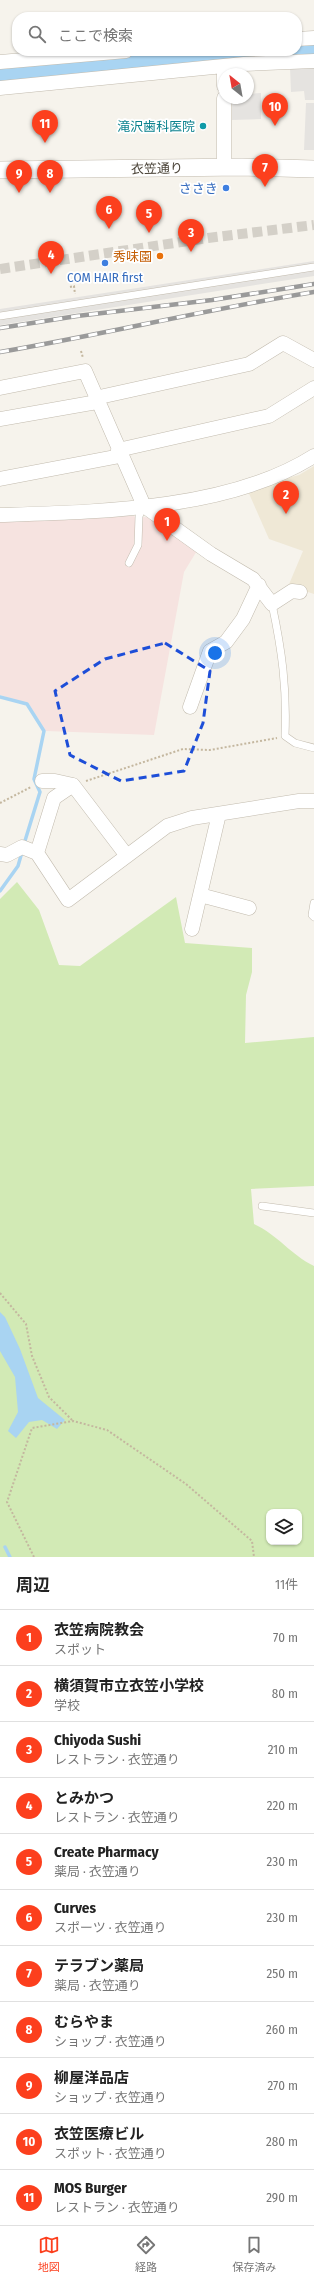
<!DOCTYPE html>
<html lang="ja">
<head>
<meta charset="utf-8">
<style>
	body { margin:0; font-family:"Fira Sans Condensed","Noto Sans JP",sans-serif; background:#f6f6f6; color:#222 }
	.controls { position:absolute; right:12px; bottom:12px; display:grid; overflow:hidden; border-radius:8px; box-shadow:0 1px 3px #0004 }
	.controls button { width:36px; height:36px; display:grid; place-items:center; padding:0; border:0; border-bottom:1px solid #e0e0e0; background:#fff; color:#222; font:20px sans-serif }
	.compass { position:absolute; left:218px; top:68px; width:36px; height:36px; border-radius:50%; background:#fff; box-shadow:0 1px 3px #0004; rotate:329deg }
	.you { position:absolute; left:215px; top:653px; width:14px; height:14px; margin:-10px; border:3px solid #fff; border-radius:50%; background:#1a73e8; box-shadow:0 0 0 6px #1a73e833 }
	.badge { display:grid; place-items:center; width:26px; height:26px; border-radius:50%; background:#fc3f1d; color:#fff; font-size:13px; font-weight:700 }
	.pin { position:absolute; translate:-50% -33px; filter:drop-shadow(0 1px 2px #0008) }
	.pin::after { content:''; position:absolute; top:21px; width:14px; height:12px; background:inherit; clip-path:polygon(0 0,100% 0,50% 100%) }
	.list { margin:0; padding:0; list-style:none }
	h2 { display:flex; justify-content:space-between; align-items:center; height:52px; margin:0; padding:0 16px; font-size:17px }
	h2 small { font-size:13px; font-weight:400; color:#767676 }
	.list li { display:grid; grid-template-columns:26px 1fr auto; gap:12px; align-items:center; box-sizing:border-box; height:56px; padding:0 16px; border-top:1px solid #e0e0e0 }
	.list b { display:block; font-size:15px; white-space:nowrap }
	.list p { margin:0; font-size:13px; white-space:nowrap; color:#767676 }
	.list em { font-size:13px; font-style:normal; color:#767676 }
	.icon { flex:none; width:22px; height:22px; fill:none; stroke:currentColor; stroke-width:2; stroke-linecap:round; stroke-linejoin:round }
	.map { position:relative; flex:none; width:314px; height:1557px; overflow:hidden }
	.search { position:absolute; background:#fff; box-shadow:0 1px 3px #0004; left:12px; right:12px; top:12px; height:44px; display:flex; align-items:center; gap:10px; box-sizing:border-box; padding:0 14px; border-radius:16px; color:#767676; font-size:15px }
	.sheet { height:668px; background:#fff }
	nav { display:flex; justify-content:space-around; align-items:center; box-sizing:border-box; height:56px; border-top:1px solid #e0e0e0; background:#fff; font-size:11px; color:#767676 }
	nav a { display:grid; justify-items:center; gap:2px }
	nav .on { color:#fc3f1d }
	.map>svg:first-child { display:block }
	.education { fill:#efe8d6 }
	.medical { fill:#f6e3e0 }
	.green { fill:#d2eab5; fill-rule:evenodd }
	.parking { fill:#e5e3e0 }
	.water { fill:#a9d4f2 }
	.lines { fill:none; stroke-linecap:round; stroke-linejoin:round }
	.stream { stroke:#a9d4f2; stroke-width:3.5 }
	.river { stroke:#a9d4f2; stroke-width:22 }
	.pedestrian-tunnel { stroke:#d4d0c8; stroke-width:10; stroke-dasharray:10 5; stroke-linecap:butt }
	.service-casing { stroke:#c2bbae; stroke-width:8 }
	.minor-casing { stroke:#c2bbae; stroke-width:15 }
	.tertiary-casing { stroke:#c2bbae; stroke-width:18 }
	.path { stroke:#c4b79f; stroke-width:2; stroke-dasharray:2 2; stroke-linecap:butt }
	.service { stroke:#fff; stroke-width:7 }
	.minor { stroke:#fff; stroke-width:14 }
	.tertiary { stroke:#fff; stroke-width:17 }
	.rail-casing { stroke:#9a9a9a; stroke-width:4.5 }
	.rail { stroke:#fff; stroke-width:3; stroke-dasharray:9; stroke-linecap:butt }
	.marked { fill:none; stroke:#1d4ed8; stroke-width:3; stroke-dasharray:8 5; stroke-linejoin:round }
	.culture-dot { fill:#0f9aa8; stroke:#fff; stroke-width:1.5 }
	.shop-dot { fill:#3f7fe0; stroke:#fff; stroke-width:1.5 }
	.food-dot { fill:#e8710a; stroke:#fff; stroke-width:1.5 }
	.labels { text-anchor:middle; stroke-width:3.5; stroke-linejoin:round; paint-order:stroke }
	.culture-label { font-size:13px; fill:#0d838f; stroke:#fff; text-anchor:end }
	.street-label { font-size:13px; fill:#4b4439; stroke:#fff }
	.shop-label { font-size:13px; fill:#366cbe; stroke:#fff; text-anchor:end }
	.food-label { font-size:13px; fill:#c56008; stroke:#fff; text-anchor:end }
</style>
</head>
<body>
<div class="map">
<svg width="314" height="1557" viewBox="0 0 314 1557">
	<rect width="100%" height="100%" fill="#f6f3ec"/>
	<!-- education -->
	<path class="education" d="M314,466V594L296,588L287,589L303,551L269,539L247,489L299,475Z"/>
	<!-- medical -->
	<path class="medical" d="M130,516L156,518L198,549L184,572L154,735L46,731L29,704L0,695V520Z"/>
	<!-- green -->
	<path class="green" d="M17,882L39,910L59,965L80,966L176,897L185,943L252,948V972L246,995L245,1043L314,1037V1186L251,1189L254,1224C278,1235 291,1255 314,1266V1557H0V899ZM269,1512H299V1542H269Z"/>
	<!-- parking -->
	<path class="parking" d="M314,66V100H305L304,91L291,92L290,67Z
		M261,93V119L232,120V98H248V94Z
		M306,103H314V150H304Z
		M314,261V276L0,325V309Z"/>
	<!-- water -->
	<path class="water" d="M0,1312L5,1317L20,1349L38,1398L65,1420L57,1429L42,1420L29,1422L16,1438L8,1431L18,1412L15,1377L0,1351Z"/>
	<g class="lines">
		<!-- stream -->
		<path class="stream" d="M0,697L27,704L44,731L34,779L40,792L24,844
			M0,891L18,866L22,852
			M5,1547L10,1557"/>
		<!-- river -->
		<path class="river" d="M0,77L141,59L314,53"/>
		<!-- pedestrian-tunnel -->
		<path class="pedestrian-tunnel" d="M0,269L208,238L314,225"/>
		<!-- service casing -->
		<g class="service-casing">
			<path id="service" d="M0,316L314,267
				M129,563L138,545L139,516L144,506
				M272,604C282,651 287,688 285,736L295,743L314,748
				M314,903L312,915L314,917
				M262,1206L314,1213"/>
		</g>
		<!-- minor casing -->
		<g class="minor-casing">
			<path id="minor" d="M297,39L314,38
				M0,62L126,51
				M224,66V86
				M0,88L244,64L314,61
				M224,98V168
				M0,388L85,371L144,506L211,554L253,579L272,604L292,591L300,592
				M95,398L249,364L283,343L314,360
				M0,419L97,402
				M118,450L269,416L314,388
				M0,479L120,456
				M0,515C98,512 229,510 314,456
				M190,707L210,651L226,642L243,619L259,585
				M42,781H55L73,785L127,856
				M37,853L54,798L73,785
				M0,854L7,855L22,847L37,853L68,900L167,826L192,818L299,801H314
				M200,895L249,908
				M192,929L219,814"/>
		</g>
		<!-- tertiary casing -->
		<g class="tertiary-casing">
			<path id="tertiary" d="M0,170L242,167L314,169"/>
		</g>
		<!-- path -->
		<path class="path" d="M70,287L74,286L75,294
			M81,351L83,358
			M86,781L183,749L210,750L277,738
			M0,803L31,787
			M0,1293L26,1324L32,1356L49,1397L73,1421
			M34,1557L7,1502L32,1428L73,1421L107,1430L186,1484L252,1541L254,1557"/>
		<!-- service -->
		<use href="#service" class="service"/>
		<!-- minor -->
		<use href="#minor" class="minor"/>
		<!-- tertiary -->
		<use href="#tertiary" class="tertiary"/>
		<!-- rail casing -->
		<g class="rail-casing">
			<path id="rail" d="M0,328L77,316L212,300L314,284
				M0,352C105,334 209,309 314,292"/>
		</g>
		<!-- rail -->
		<use href="#rail" class="rail"/>
	</g>
	<!-- marked area -->
	<path class="marked" d="M165,643L210,671L203,723L184,771L121,781L70,755L55,691L105,659Z"/>
	<!-- markers -->
	<circle class="culture-dot" cx="203" cy="126" r="4"/>
	<g class="shop-dot">
		<circle cx="226" cy="188" r="4"/>
		<circle cx="105" cy="263" r="4"/>
	</g>
	<circle class="food-dot" cx="160" cy="256" r="4"/>
	<g class="labels">
		<!-- culture labels -->
		<g class="culture-label">
			<text x="195" y="131">滝沢歯科医院</text>
		</g>
		<!-- street labels -->
		<g class="street-label">
			<text transform="translate(157 168) rotate(-1)" y="5">衣笠通り</text>
		</g>
		<!-- shop labels -->
		<g class="shop-label">
			<text x="218" y="193">ささき</text>
			<text x="105" y="282" text-anchor="middle">COM HAIR first</text>
		</g>
		<!-- food labels -->
		<g class="food-label">
			<text x="152" y="261">秀味園</text>
		</g>
	</g>
</svg>
<div class="controls">
<button><svg class="icon" aria-label="layers" viewBox="0 0 24 24"><path d="M12 4l9 5-9 5-9-5zM3 14l9 5 9-5"/></svg></button>
</div>
<svg class="compass" viewBox="-18 -18 36 36"><path d="M0-13l5 13h-10z" fill="#e53935"/><path d="M0 13l5-13h-10z" fill="#767676"/></svg>
<div class="you"></div>
<div class="pin badge" style="left:167px;top:541px">1</div>
<div class="pin badge" style="left:286px;top:514px">2</div>
<div class="pin badge" style="left:191px;top:252px">3</div>
<div class="pin badge" style="left:51px;top:274px">4</div>
<div class="pin badge" style="left:149px;top:233px">5</div>
<div class="pin badge" style="left:109px;top:229px">6</div>
<div class="pin badge" style="left:265px;top:187px">7</div>
<div class="pin badge" style="left:50px;top:193px">8</div>
<div class="pin badge" style="left:19px;top:193px">9</div>
<div class="pin badge" style="left:275px;top:126px">10</div>
<div class="pin badge" style="left:45px;top:143px">11</div>
<div class="search"><svg class="icon" aria-label="search" viewBox="0 0 24 24"><circle cx="10" cy="10" r="6"/><path d="M15 15l6 6"/></svg>ここで検索</div>
</div>
<section class="sheet">
<h2>周辺<small>11件</small></h2>
<ul class="list">
<li><span class="badge">1</span><div><b>衣笠病院教会</b><p>スポット</p></div><em>70 m</em></li>
<li><span class="badge">2</span><div><b>横須賀市立衣笠小学校</b><p>学校</p></div><em>80 m</em></li>
<li><span class="badge">3</span><div><b>Chiyoda Sushi</b><p>レストラン · 衣笠通り</p></div><em>210 m</em></li>
<li><span class="badge">4</span><div><b>とみかつ</b><p>レストラン · 衣笠通り</p></div><em>220 m</em></li>
<li><span class="badge">5</span><div><b>Create Pharmacy</b><p>薬局 · 衣笠通り</p></div><em>230 m</em></li>
<li><span class="badge">6</span><div><b>Curves</b><p>スポーツ · 衣笠通り</p></div><em>230 m</em></li>
<li><span class="badge">7</span><div><b>テラブン薬局</b><p>薬局 · 衣笠通り</p></div><em>250 m</em></li>
<li><span class="badge">8</span><div><b>むらやま</b><p>ショップ · 衣笠通り</p></div><em>260 m</em></li>
<li><span class="badge">9</span><div><b>柳屋洋品店</b><p>ショップ · 衣笠通り</p></div><em>270 m</em></li>
<li><span class="badge">10</span><div><b>衣笠医療ビル</b><p>スポット · 衣笠通り</p></div><em>280 m</em></li>
<li><span class="badge">11</span><div><b>MOS Burger</b><p>レストラン · 衣笠通り</p></div><em>290 m</em></li>
</ul>
</section>
<nav>
<a class="on"><svg class="icon" aria-label="map" viewBox="0 0 24 24"><path d="M3 6l6-2 6 2 6-2v14l-6 2-6-2-6 2zM9 4v14M15 6v14"/></svg>地図</a>
<a><svg class="icon" aria-label="directions" viewBox="0 0 24 24"><path d="M12 3l9 9-9 9-9-9zM9 14v-3h6M13 9l2 2-2 2"/></svg>経路</a>
<a><svg class="icon" aria-label="saved" viewBox="0 0 24 24"><path d="M7 4h10v16l-5-4-5 4z"/></svg>保存済み</a>
</nav>
</body>
</html>
